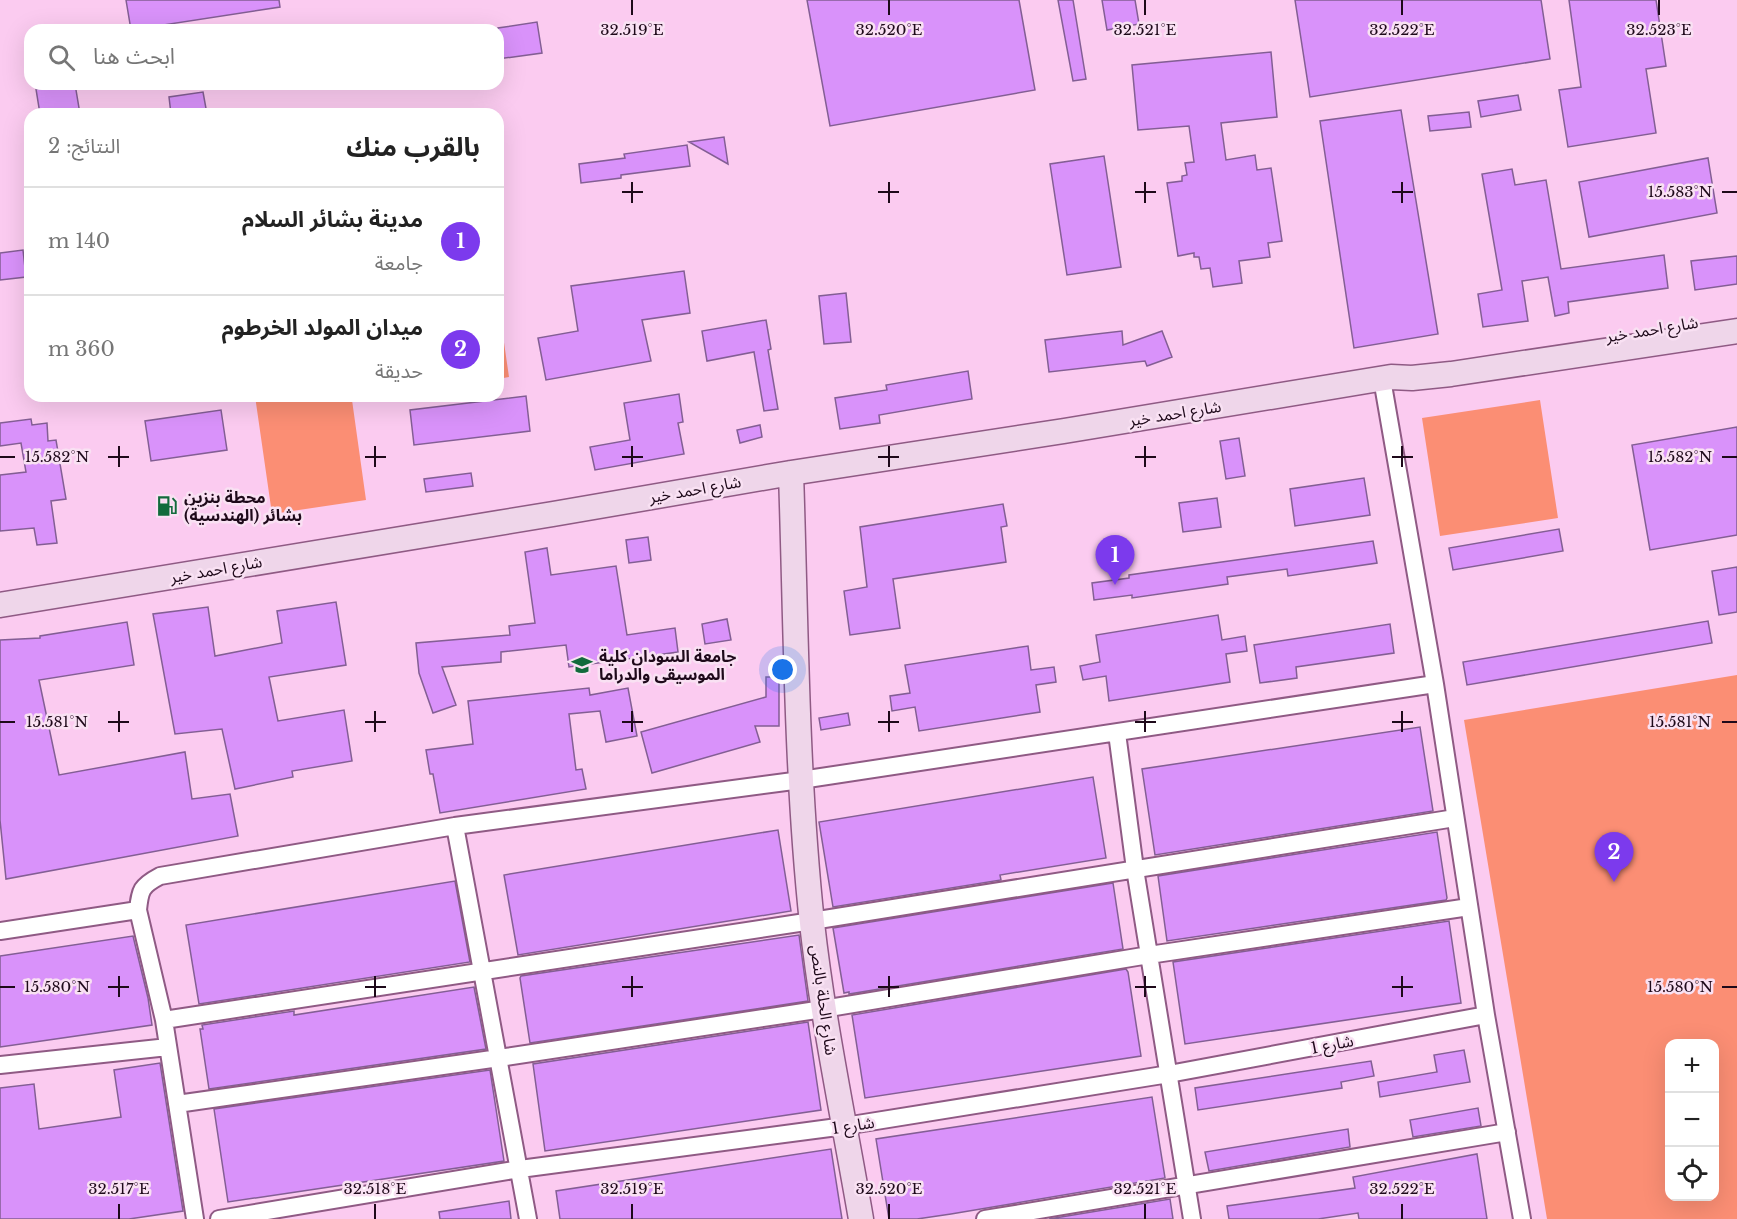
<!DOCTYPE html>
<html lang="ar">
<head>
<meta charset="utf-8">
<style>
	body { margin:0; font-family:"Libre Baskerville","Noto Sans Arabic",serif; background:#f6f6f6; color:#222; direction:rtl }
	.controls { position:absolute; right:18px; bottom:18px; display:grid; overflow:hidden; border-radius:12px; box-shadow:0 6px 24px #0002 }
	.controls button { width:54px; height:54px; display:grid; place-items:center; padding:0; border:0; border-bottom:2px solid #e0e0e0; background:#fff; color:#222; font:30px sans-serif }
	.you { position:absolute; left:783px; top:670px; width:21px; height:21px; margin:-15px; border:4px solid #fff; border-radius:50%; background:#1a73e8; box-shadow:0 0 0 9px #1a73e833 }
	.badge { display:grid; place-items:center; width:39px; height:39px; border-radius:50%; background:#7c3aed; color:#fff; font-size:20px; font-weight:700 }
	.pin { position:absolute; translate:-50% -50px; filter:drop-shadow(0 2px 3px #0008) }
	.pin::after { content:''; position:absolute; top:32px; width:21px; height:18px; background:inherit; clip-path:polygon(0 0,100% 0,50% 100%) }
	.list { margin:0; padding:0; list-style:none }
	h2 { display:flex; justify-content:space-between; align-items:center; height:78px; margin:0; padding:0 24px; font-size:26px }
	h2 small { font-size:20px; font-weight:400; color:#767676 }
	.list li { display:grid; grid-template-columns:39px 1fr auto; gap:18px; align-items:center; box-sizing:border-box; height:108px; padding:0 24px; border-top:2px solid #e0e0e0 }
	.list b { display:block; font-size:22px; white-space:nowrap }
	.list p { margin:0; font-size:20px; white-space:nowrap; color:#767676 }
	.list em { font-size:20px; font-style:normal; color:#767676 }
	.icon { flex:none; width:33px; height:33px; fill:none; stroke:currentColor; stroke-width:2; stroke-linecap:round; stroke-linejoin:round }
	.map { position:relative; flex:none; width:1737px; height:1219px; overflow:hidden; direction:ltr }
	.search { position:absolute; background:#fff; box-shadow:0 6px 24px #0002; left:24px; top:24px; width:480px; height:66px; display:flex; align-items:center; gap:15px; box-sizing:border-box; padding:0 21px; border-radius:18px; color:#767676; font-size:22px }
	.panel { position:absolute; background:#fff; box-shadow:0 6px 24px #0002; left:24px; top:108px; width:480px; height:294px; border-radius:18px; direction:rtl }
	.map>svg:first-child { display:block }
	.green { fill:#fb8e74; fill-rule:evenodd }
	.building { fill:#d992fa; stroke:#835e94; stroke-width:1.5 }
	.lines { fill:none; stroke-linecap:round; stroke-linejoin:round }
	.street-casing { stroke:#8f5a84; stroke-width:20 }
	.secondary-casing { stroke:#8f5a84; stroke-width:27 }
	.street { stroke:#fff; stroke-width:16 }
	.secondary { stroke:#efd6ea; stroke-width:24 }
	.ticks { fill:none; stroke:#1e091a; stroke-width:2 }
	.labels { text-anchor:middle; stroke-width:5; stroke-linejoin:round; paint-order:stroke }
	.street-label { font-size:16px; fill:#1e091a; stroke:#f9e1f3 }
	.poi-label { font-size:16px; font-weight:bold; fill:#1e091a; stroke:#f9e1f3; text-anchor:start }
	.ticks-label { font-size:15px; text-anchor:middle; fill:#1e091a; stroke:#f9e1f3; stroke-width:5; stroke-linejoin:round; paint-order:stroke }
</style>
</head>
<body>
<div class="map">
<svg width="1737" height="1219" viewBox="0 0 1737 1219">
	<rect width="100%" height="100%" fill="#fbcbf0"/>
	<!-- green -->
	<path class="green" d="M498,301L509,377L498,379Z
		M255,396H378L352,400L366,500L272,514Z
		M1540,400L1558,518L1440,536L1422,418Z
		M1737,675V1219H1547L1464,720ZM1670,1044H1714V1196H1670Z"/>
	<!-- building -->
	<path class="building" d="M126,0H279L280,7L131,30Z
		M807,0H1019L1035,90L830,126Z
		M1058,0H1073L1086,79L1073,81Z
		M1102,0H1135L1139,24L1107,30Z
		M1295,0H1541L1550,59L1310,97Z
		M1569,0H1656L1666,66L1646,69L1656,133L1568,147L1559,90L1581,87Z
		M537,22L542,53L498,59V28Z
		M1271,52L1277,117L1221,123L1226,160L1255,155L1257,170L1271,168L1282,241L1268,243L1270,257L1239,261L1242,283L1213,287L1210,268L1201,269L1199,257H1194V253L1178,256L1167,183L1182,181V176L1187,175L1185,163L1194,162L1189,126L1138,130L1132,65Z
		M65,84H75L80,114H40L36,89Z
		M203,92L207,114H171L169,97Z
		M1518,95L1521,110L1481,117L1478,101Z
		M1401,110L1438,334L1354,348L1320,121Z
		M1469,112L1471,127L1430,131L1428,116Z
		M724,137L728,164L689,142Z
		M687,145L690,166L621,175V178L581,183L579,164L625,158L624,154Z
		M1104,156L1121,267L1067,275L1050,164Z
		M1708,158L1717,213L1589,237L1579,182Z
		M1512,169L1515,185L1546,180L1561,269L1664,255L1668,288L1568,302L1569,313L1555,316L1548,277L1522,281L1528,321L1483,327L1478,294L1502,290L1482,174Z
		M23,250L26,277L0,280V253Z
		M1737,256V284L1695,290L1691,261Z
		M684,271L690,313L642,320L651,361L546,380L538,338L578,331L571,286Z
		M846,293L851,342L824,344L819,296Z
		M766,320L771,349L768,350L778,409L764,411L754,352L707,361L702,331Z
		M1122,331L1123,345L1162,331L1172,357L1147,366L1145,361L1049,372L1045,340Z
		M968,371L972,399L879,415L880,423L840,429L835,398L887,390L886,385Z
		M679,394L683,422L678,423L684,454L595,470L590,447L630,440L624,403Z
		M526,396L530,431L414,445L410,410Z
		M221,410L227,450L151,461L145,421Z
		M31,419L32,425L47,423L48,441L56,440L66,499L51,501L57,543L37,545L34,528L0,531V475L26,472L21,443L0,446V423Z
		M760,425L762,437L740,443L737,430Z
		M1737,427V535L1650,550L1632,445Z
		M1239,438L1245,476L1226,479L1220,441Z
		M471,473L473,486L426,492L424,479Z
		M1364,478L1370,515L1295,526L1290,489Z
		M1217,498L1221,527L1183,532L1179,503Z
		M1003,504L1007,526L1001,527L1006,562L893,579L900,628L850,635L844,591L867,587L860,527Z
		M1559,529L1563,551L1453,570L1449,548Z
		M648,537L651,560L629,563L626,540Z
		M1373,541L1377,563L1288,576L1287,569L1227,577L1228,584L1132,598V595L1094,600L1092,583L1129,578V575Z
		M547,548L551,575L616,566L627,635L675,628L678,652L569,667L566,645L501,652V662L442,667L456,705L433,713L419,673L416,643L510,635L509,626L535,623L525,552Z
		M1737,567V612L1719,615L1712,571Z
		M336,602L346,665L269,677L278,721L344,710L352,761L292,771L293,777L235,789L222,729L175,734L153,614L208,607L215,656L282,643L277,611Z
		M1218,615L1222,640L1245,636L1247,651L1226,654L1230,682L1109,701L1106,676L1083,680L1080,666L1100,662L1096,635Z
		M727,619L731,640L705,644L702,624Z
		M1708,621L1712,643L1467,685L1463,662Z
		M127,622L134,665L39,680L59,775L185,752L192,799L230,794L238,836L6,879L0,820V640L40,638V636Z
		M1390,624L1394,653L1296,667L1297,678L1260,683L1254,645Z
		M1028,646L1031,670L1054,667L1056,682L1036,685L1040,712L919,731L915,707L892,711L890,696L910,693L905,665Z
		M766,677H779V726H755L760,742L652,773L641,732L766,697Z
		M589,688L590,695L628,688L637,736L606,742L600,711L569,714L576,770L582,769L586,789L440,813L433,774H430L426,750L473,744L468,701Z
		M848,713L850,725L821,730L819,718Z
		M1420,727L1433,811L1155,855L1142,769Z
		M1093,777L1106,858L1000,875L1001,880L833,907L819,822Z
		M778,830L791,911L518,955L504,875Z
		M1437,832L1447,898L1446,900L1167,941L1158,876Z
		M455,881L470,962L199,1004L186,925Z
		M1113,883L1123,949L849,994V992L844,993L833,928Z
		M1449,921L1461,1003L1185,1044L1173,962Z
		M799,935L808,1001L530,1043L520,978L521,976Z
		M133,936L148,998L152,1025L0,1047V956Z
		M1126,969L1128,972L1141,1056L865,1098L852,1015Z
		M474,987L486,1049L209,1089L200,1029H203L202,1025L294,1011V1015Z
		M808,1022L821,1110L545,1151L533,1064Z
		M1464,1050L1470,1082L1380,1097L1378,1082L1437,1072L1434,1055Z
		M1371,1061L1374,1076L1341,1082L1342,1088L1198,1110L1195,1088Z
		M160,1063L183,1211L129,1219H0V1088L34,1084L39,1129L121,1117L114,1070Z
		M490,1070L504,1161L228,1202L214,1109Z
		M1152,1097L1165,1178L951,1214L917,1219H889L876,1139Z
		M1478,1108L1481,1126L1413,1137L1410,1120Z
		M1348,1129L1350,1147L1209,1171L1205,1152Z
		M831,1149L842,1219H560L556,1191Z
		M1477,1154L1487,1219H1359L1358,1213L1318,1219H1229L1227,1206L1355,1188L1353,1177Z
		M1170,1199L1173,1219H1049Z
		M509,1201L511,1219H440L439,1212Z"/>
	<g class="lines">
		<!-- street casing -->
		<g class="street-casing">
			<path id="street" d="M1382,379L1435,684L1486,1015L1522,1219
				M1117,733L1135,869L1192,1219
				M455,826L528,1219
				M138,910L164,1020L195,1219
				M0,931L138,910C140,890 141,886 160,876L455,826L801,780L1435,684
				M164,1020L812,921L1455,818
				M0,1065L168,1047
				M177,1104L499,1058L823,1009L1149,955L1469,907
				M219,1219L520,1169L845,1126L1169,1074L1486,1015
				M985,1219L1507,1132"/>
		</g>
		<!-- secondary casing -->
		<g class="secondary-casing">
			<path id="secondary" d="M791,473C796,622 796,773 812,923C823,1022 844,1120 861,1219
				M0,605L553,514L791,473L1064,431L1391,377L1412,378L1451,374L1737,331"/>
		</g>
		<!-- street -->
		<use href="#street" class="street"/>
		<!-- secondary -->
		<use href="#secondary" class="secondary"/>
	</g>
	<!-- ticks -->
	<path class="ticks" d="M632,0V15M889,0V15M1145,0V15M1402,0V15M1659,0V15M632,182V203M889,182V203M1145,182V203M1402,182V203M622,192H643M878,192H899M1135,192H1156M1392,192H1413M1722,192H1737M119,446V467M375,446V467M632,446V467M889,446V467M1145,446V467M1402,446V467M0,457H15M108,457H129M365,457H386M622,457H643M878,457H899M1135,457H1156M1392,457H1413M1722,457H1737M119,711V732M375,711V732M632,711V732M889,711V732M1145,711V732M1402,711V732M0,722H15M108,722H129M365,722H386M622,722H643M878,722H899M1135,722H1156M1392,722H1413M1722,722H1737M119,976V997M375,976V997M632,976V997M889,976V997M1145,976V997M1402,976V997M0,987H15M108,987H129M365,987H386M622,987H643M878,987H899M1135,987H1156M1392,987H1413M1722,987H1737M119,1204V1219M375,1204V1219M632,1204V1219M889,1204V1219M1145,1204V1219M1402,1204V1219"/>
	<!-- icons -->
	<defs>
		<g id="fuel-bare" transform="scale(1.62)"><path d="M-5.5-6h7V0h2V4h1.3V-2.5L3-4.5l.8-.8L6-3V5H2.5V1h-1V6h-7ZM-4.2-4.7v3.2H.2V-4.7Z" fill="#116a3c" stroke="#f9e1f3" stroke-width="2.5" paint-order="stroke"/></g>
		<g id="university-bare" transform="scale(1.62)"><path d="M0-5L7-2L0 1L-7-2ZM-4 1L0 2.5L4 1V4Q0 6-4 4Z" fill="#116a3c" stroke="#f9e1f3" stroke-width="2.5" paint-order="stroke"/></g>
	</defs>
	<g fill-rule="evenodd">
		<use href="#fuel-bare" x="167" y="506"/>
		<use href="#university-bare" x="582" y="665"/>
	</g>
	<g class="labels">
		<!-- street labels -->
		<g class="street-label">
			<text transform="translate(1652 329) rotate(-9)" y="6">شارع احمد خير</text>
			<text transform="translate(1175 413) rotate(-9)" y="6">شارع احمد خير</text>
			<text transform="translate(695 489) rotate(-10)" y="6">شارع احمد خير</text>
			<text transform="translate(216 569) rotate(-10)" y="6">شارع احمد خير</text>
			<text transform="translate(824 1000) rotate(82)" y="6">شارع الحلة بالنص</text>
			<text transform="translate(1332 1044) rotate(-11)" y="6">شارع 1</text>
			<text transform="translate(853 1125) rotate(-9)" y="6">شارع 1</text>
		</g>
		<!-- poi labels -->
		<g class="poi-label">
			<text x="184" y="503">محطة بنزين<tspan x="184" dy="18">بشائر (الهندسية)</tspan></text>
			<text x="599" y="662">جامعة السودان كلية<tspan x="599" dy="18">الموسيقى والدراما</tspan></text>
		</g>
	</g>
	<g class="ticks-label">
		<text x="632" y="35">32.519°E</text>
		<text x="889" y="35">32.520°E</text>
		<text x="1145" y="35">32.521°E</text>
		<text x="1402" y="35">32.522°E</text>
		<text x="1659" y="35">32.523°E</text>
		<text x="1680" y="197">15.583°N</text>
		<text x="57" y="462">15.582°N</text>
		<text x="1680" y="462">15.582°N</text>
		<text x="57" y="727">15.581°N</text>
		<text x="1680" y="727">15.581°N</text>
		<text x="57" y="992">15.580°N</text>
		<text x="1680" y="992">15.580°N</text>
		<text x="119" y="1194">32.517°E</text>
		<text x="375" y="1194">32.518°E</text>
		<text x="632" y="1194">32.519°E</text>
		<text x="889" y="1194">32.520°E</text>
		<text x="1145" y="1194">32.521°E</text>
		<text x="1402" y="1194">32.522°E</text>
	</g>
</svg>
<div class="controls">
<button>+</button>
<button>−</button>
<button><svg class="icon" aria-label="locate" viewBox="0 0 24 24"><circle cx="12" cy="12" r="6"/><path d="M12 2v4M12 18v4M2 12h4M18 12h4"/></svg></button>
</div>
<div class="you"></div>
<div class="pin badge" style="left:1115px;top:585px">1</div>
<div class="pin badge" style="left:1614px;top:882px">2</div>
<div class="search"><svg class="icon" aria-label="search" viewBox="0 0 24 24"><circle cx="10" cy="10" r="6"/><path d="M15 15l6 6"/></svg>ابحث هنا</div>
<section class="panel">
<h2>بالقرب منك<small>النتائج: 2</small></h2>
<ul class="list">
<li><span class="badge">1</span><div><b>مدينة بشائر السلام</b><p>جامعة</p></div><em>140 m</em></li>
<li><span class="badge">2</span><div><b>ميدان المولد الخرطوم</b><p>حديقة</p></div><em>360 m</em></li>
</ul>
</section>
</div>
</body>
</html>
